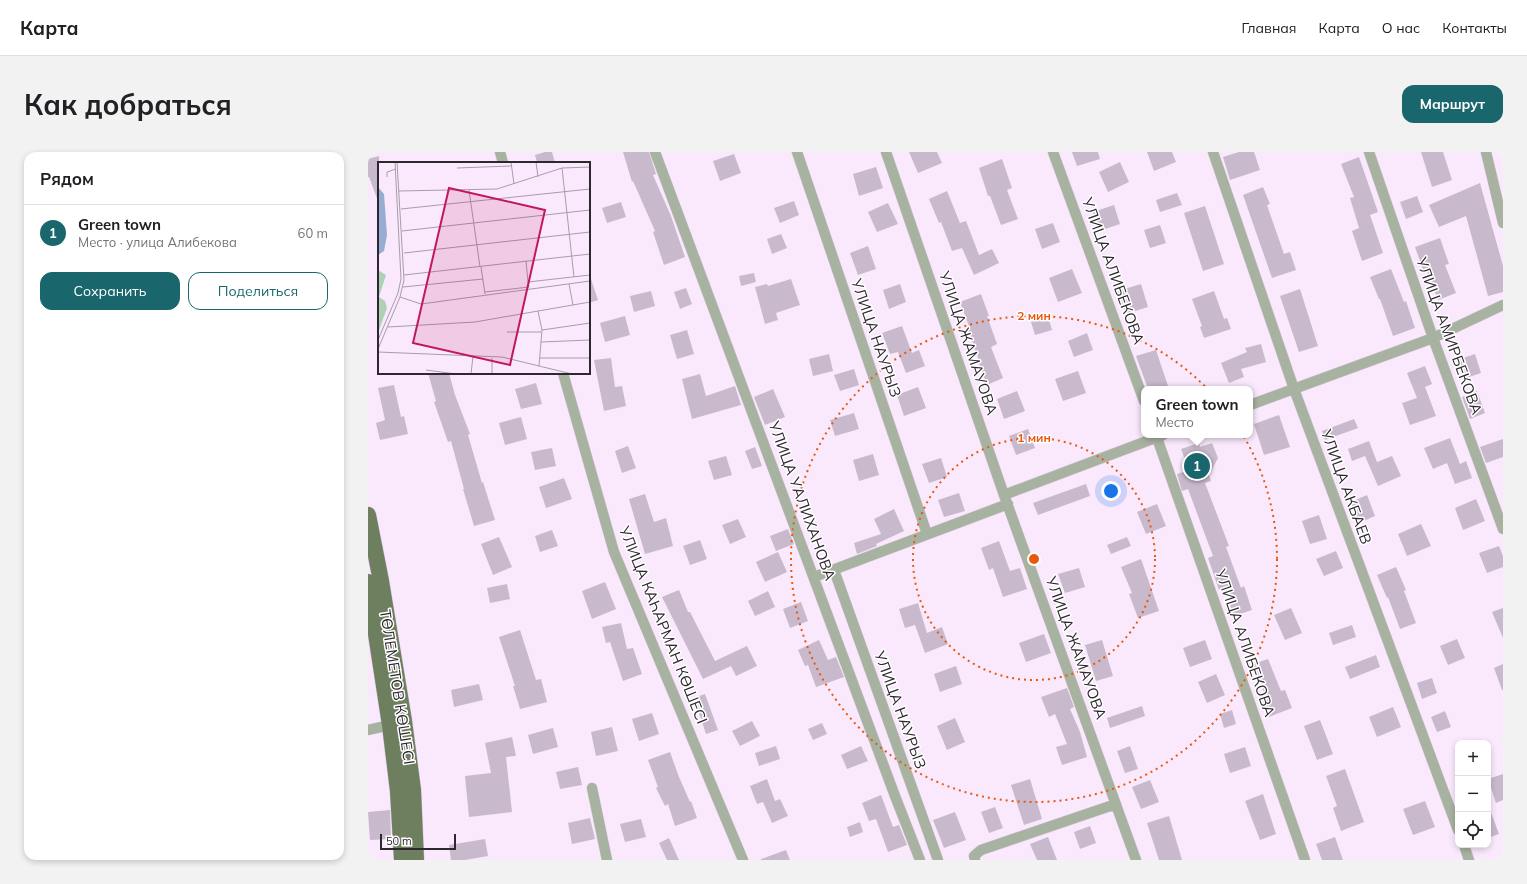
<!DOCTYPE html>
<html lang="ru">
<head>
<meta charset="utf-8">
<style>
	body { margin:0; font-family:Mulish,sans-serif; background:#f2f2f2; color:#202124 }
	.controls { position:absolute; right:12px; bottom:12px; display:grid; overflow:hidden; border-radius:8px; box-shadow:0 2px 6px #0003 }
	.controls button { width:36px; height:36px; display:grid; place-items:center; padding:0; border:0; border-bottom:1px solid #e0e0e0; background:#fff; color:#202124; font:20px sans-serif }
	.scale { position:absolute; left:12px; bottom:10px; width:76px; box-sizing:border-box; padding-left:4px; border:2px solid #2d272e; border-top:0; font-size:11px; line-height:14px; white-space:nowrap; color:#2d272e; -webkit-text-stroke:3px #fff; paint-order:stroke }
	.you { position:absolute; left:743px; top:339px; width:14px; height:14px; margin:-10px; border:3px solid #fff; border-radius:50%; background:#1a73e8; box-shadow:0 0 0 6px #1a73e833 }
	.badge { display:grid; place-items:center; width:26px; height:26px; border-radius:50%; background:#19676c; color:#fff; font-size:13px; font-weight:700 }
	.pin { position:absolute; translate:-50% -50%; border:2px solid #fff; box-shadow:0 1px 4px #0006 }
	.popup { position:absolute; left:773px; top:234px; width:112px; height:52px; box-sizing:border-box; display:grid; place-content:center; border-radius:8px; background:#fff; filter:drop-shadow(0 1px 3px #0005); font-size:13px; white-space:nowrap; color:#757577 }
	.popup b { font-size:15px; color:#202124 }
	.popup::after { content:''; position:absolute; left:50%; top:100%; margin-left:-8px; border:8px solid transparent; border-top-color:#fff }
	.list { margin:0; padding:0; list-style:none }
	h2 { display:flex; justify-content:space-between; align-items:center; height:52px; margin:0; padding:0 16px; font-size:17px }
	h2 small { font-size:13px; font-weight:400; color:#757577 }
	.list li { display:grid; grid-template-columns:26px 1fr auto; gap:12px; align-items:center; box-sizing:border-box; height:56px; padding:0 16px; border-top:1px solid #e0e0e0 }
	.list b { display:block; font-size:15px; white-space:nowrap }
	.list p { margin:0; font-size:13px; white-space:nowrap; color:#757577 }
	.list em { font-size:13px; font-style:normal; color:#757577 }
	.actions { display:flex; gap:8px; padding:12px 16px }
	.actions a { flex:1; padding:9px 0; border:1px solid #19676c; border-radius:12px; text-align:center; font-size:14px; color:#19676c }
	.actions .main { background:#19676c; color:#fff }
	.icon { flex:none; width:22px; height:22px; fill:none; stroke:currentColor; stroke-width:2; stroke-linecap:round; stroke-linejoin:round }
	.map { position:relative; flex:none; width:1135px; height:708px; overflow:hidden; border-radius:12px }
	header { display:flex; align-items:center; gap:24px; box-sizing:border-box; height:56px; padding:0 20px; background:#fff; border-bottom:1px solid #e0e0e0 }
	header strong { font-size:19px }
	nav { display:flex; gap:22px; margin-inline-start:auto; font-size:14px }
	.intro { display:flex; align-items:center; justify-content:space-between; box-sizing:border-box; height:96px; padding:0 24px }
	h1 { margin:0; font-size:28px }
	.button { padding:10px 18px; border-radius:12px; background:#19676c; color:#fff; font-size:14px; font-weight:700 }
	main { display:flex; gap:24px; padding:0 24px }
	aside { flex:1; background:#fff; border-radius:12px; box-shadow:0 2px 6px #0003 }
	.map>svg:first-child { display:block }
	.building { fill:#c9b9cc }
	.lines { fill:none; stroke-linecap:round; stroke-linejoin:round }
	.minor-casing { stroke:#d5c6d8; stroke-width:11 }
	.primary-casing { stroke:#d5c6d8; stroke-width:17 }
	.minor { stroke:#a8b2a0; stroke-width:10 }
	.primary { stroke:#6d7f5e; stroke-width:16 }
	.ring { fill:none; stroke:#e8590c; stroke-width:2; stroke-dasharray:2 4 }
	.labels { text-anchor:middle; stroke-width:3; stroke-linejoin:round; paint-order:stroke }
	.street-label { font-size:15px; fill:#2d272e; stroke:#fff }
	.inset-road { fill:none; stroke:#a89baa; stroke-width:1 }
	.view { fill:#c2185b; fill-opacity:0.15; stroke:#c2185b; stroke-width:2 }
	.inset-edge { fill:none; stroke:#2d272e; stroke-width:2 }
	.centre { fill:#e8590c; stroke:#fff; stroke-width:2 }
	.ring-label { font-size:12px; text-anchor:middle; font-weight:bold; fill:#e8590c; stroke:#fff; stroke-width:3; stroke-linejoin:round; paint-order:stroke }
</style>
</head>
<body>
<header>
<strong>Карта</strong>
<nav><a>Главная</a><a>Карта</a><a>О нас</a><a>Контакты</a></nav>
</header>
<div class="intro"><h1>Как добраться</h1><a class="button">Маршрут</a></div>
<main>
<aside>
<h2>Рядом<small></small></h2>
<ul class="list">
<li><span class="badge">1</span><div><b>Green town</b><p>Место · улица Алибекова</p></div><em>60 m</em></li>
</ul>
<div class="actions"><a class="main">Сохранить</a><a>Поделиться</a></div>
</aside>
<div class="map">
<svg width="1135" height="708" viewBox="0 0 1135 708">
	<rect width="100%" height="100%" fill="#fae9fd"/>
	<!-- building -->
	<path class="building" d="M177,0H184L187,11H169L167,3Z
		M255,0H281L288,22L285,23L303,64L317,105L296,113L285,80L287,79L265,29L264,30Z
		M541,0H569L574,11L550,21Z
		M704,0H730L732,7L709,14Z
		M779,0H804L808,10L786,19Z
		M871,0H886L892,18L862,28L855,5Z
		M1053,0H1075L1084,28L1064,35Z
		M366,2L373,21L352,29L345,9Z
		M11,4V49H10L1,25H0V7Z
		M991,5L1010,60L1002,63L1015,101L994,109L984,79L991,76L982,46L986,45L973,12Z
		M634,7L644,36L639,38L650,67L633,73L622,44H620L611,16Z
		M752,10L761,30L740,40L731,20Z
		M508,15L515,36L491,44L485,22Z
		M1112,31L1135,114V140L1120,144L1098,64L1071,75L1061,53Z
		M895,35L902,52L899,53L916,102L922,100L928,118L904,126L875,43Z
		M579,39L592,71L598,69L611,103L624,97L631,111L606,123L594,96L584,99L573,70L571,71L561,47Z
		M809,41L814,53L792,60L788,48Z
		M1049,44L1055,60L1038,67L1032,50Z
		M426,49L431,63L412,71L406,56Z
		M253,50L258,65L239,71L234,56Z
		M520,51L530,72L509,80L500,60Z
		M746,53L752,72L731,79L725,60Z
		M837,54L856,112L835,119L816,61Z
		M685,71L692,90L674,97L667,77Z
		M792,73L798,91L782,96L776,78Z
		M413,82L419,96L404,102L399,87Z
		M1072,86L1081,112L1077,113L1088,141L1070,148L1059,119L1056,120L1047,95Z
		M500,94L508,117L490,123L482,101Z
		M704,117L714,141L690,150L681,126Z
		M1023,117L1036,150L1038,149L1047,176L1025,184L1012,147H1011L1002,125Z
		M386,121L388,130L373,134L371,124Z
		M221,127H223L230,148L221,151Z
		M423,127L432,153L408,161L410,168L397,172L387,135L399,132L400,134Z
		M532,132L538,150L521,157L515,138Z
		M773,132L780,155L758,162L750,139Z
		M318,136L324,152L312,157L306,140Z
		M932,137L950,194L931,200L912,144Z
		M283,139L287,154L266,160L262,144Z
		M846,139L856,167L859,166L863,177L836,186L832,175L834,174L824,147Z
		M613,142L621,164H619L629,192L623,195L635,226L619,233L611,212L612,211L600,178L602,177L592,150Z
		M257,164L262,183L237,190L232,171Z
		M680,164L684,178L667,183L663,170Z
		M534,174L544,201L551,198L557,214L538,221L530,200L522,202L514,181Z
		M319,178L326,202L309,207L302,183Z
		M719,181L725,198L706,205L700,189Z
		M893,192L898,210L873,217L876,225L861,231L853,211L879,200L877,196Z
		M788,198L801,237H780L768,204Z
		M461,202L465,219L445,224L441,207Z
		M1107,202L1113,221L1095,227L1089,208Z
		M243,206L247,235L254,234L258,254L236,259L226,208Z
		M1057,214L1064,232L1057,235L1068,264L1042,273L1034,251L1049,246L1039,221Z
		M486,217L491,233L472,239L466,223Z
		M710,219L718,241L695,249L687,227Z
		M60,221H81L87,243L102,282L100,283L114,331L115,330L127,368L106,374L95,337H96L83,289L80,290L66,250L68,249Z
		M332,222L338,244L367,234L373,253L324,267L314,227Z
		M168,231L174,252L153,257L147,237Z
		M26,233L33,265L36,264L40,282L12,288L8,271L17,268L10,236Z
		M550,235L558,256L536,264L529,243Z
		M405,237L417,265L397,273L386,245Z
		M649,239L657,259L636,267L629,247Z
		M1109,239L1117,261L1102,267L1094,245Z
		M486,261L491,277L467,284L462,268Z
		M911,263L922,295L896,303L886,272Z
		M153,265L159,287L137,293L131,271Z
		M986,267L990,276L957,288L954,279Z
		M660,277L667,296L648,303L641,284Z
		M1082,286L1092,312L1098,309L1104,326L1087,332L1079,311L1065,317L1056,296Z
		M1135,287V305L1118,311L1112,295Z
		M1001,289L1009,310L1024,304L1033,324L1010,334L997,304L984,309L980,297Z
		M831,291L832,295L844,291L850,306L841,323L843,329L837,331L861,394L858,395L873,436L876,434L884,458L866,464L856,437L851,438L840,406L845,404L820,337L814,339L809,322L821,318L813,297Z
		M260,294L268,316L254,321L247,299Z
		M387,295L394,314L384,317L377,299Z
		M184,296L188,314L167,318L163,300Z
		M505,302L511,323L491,329L485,308Z
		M358,304L364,323L346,328L340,309Z
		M573,306L579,325L561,331L554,312Z
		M196,326L204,347L178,356L171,335Z
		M718,332L722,344L670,363L665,351Z
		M591,341L597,359L576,365L570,348Z
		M277,342L286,370L298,366L305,394L277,402L261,347Z
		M999,343L1007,364L991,371L983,350Z
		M1108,347L1117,369L1095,378L1087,356Z
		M789,352L798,374L778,382L769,360Z
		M526,357L536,379L508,392L509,394L489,402L486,391L513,382L506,367Z
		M951,363L959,387L942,392L934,369Z
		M370,367L378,385L362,392L354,373Z
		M1053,372L1063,394L1039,404L1030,382Z
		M420,377L426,392L408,399L402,384Z
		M184,378L190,394L172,400L167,384Z
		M131,385L144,415L125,423L113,392Z
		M759,385L763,394L743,402L739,393Z
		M332,388L339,407L322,413L315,394Z
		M631,389L642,419L652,416L659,437L635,445L625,416L621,418L613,396Z
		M1131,394L1135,404V415L1119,421L1111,401Z
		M968,399L975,416L956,424L948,407Z
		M410,400L419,420L397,430L388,410Z
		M773,407L791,459L770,466L761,442L764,441L753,415Z
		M1028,415L1038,438L1036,439L1048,471L1032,477L1020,445L1019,446L1009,423Z
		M711,416L717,435L697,441L690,422Z
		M237,430L248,457L224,467L214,439Z
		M139,432L142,447L122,451L119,436Z
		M311,438L320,460H322L347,509L379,494L389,514L368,524L363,514L335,527L294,445Z
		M400,439L407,455L387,464L380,449Z
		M433,450L440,469L422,476L415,457Z
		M550,451L559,481L574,475L580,492L557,501L547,473L537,476L531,457Z
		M923,456L934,481L917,488L906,463Z
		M1135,456V486L1124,460Z
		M253,471L259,497L265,496L274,522L255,529L242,490L238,491L234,475Z
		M984,473L988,485L965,493L961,481Z
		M152,478L168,528L173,527L179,550L152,557L145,534H147L131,485Z
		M676,482L683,501L658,510L651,491Z
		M1089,487L1097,506L1080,513L1072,494Z
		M451,488L460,508L468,505L476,525L448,535L440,513L437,514L430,498Z
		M734,488L745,524L728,529L717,493Z
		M837,488L844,507L822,515L815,496Z
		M1008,503L1012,515L982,527L977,515Z
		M900,507L913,539L917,538L924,556L901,565L894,546L898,545L885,512Z
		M1135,512V538H1134L1126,516Z
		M588,514L594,532L572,540L566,522Z
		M848,522L857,543L839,551L830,530Z
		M1064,526L1069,541L1054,547L1049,531Z
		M111,532L115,548L86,555L83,538Z
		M699,536L706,555L702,557L712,580L719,605L694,613L688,595L699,592L687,562L681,565L673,545Z
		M337,542L350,578L338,582L326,546Z
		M774,554L777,564L742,576L739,566Z
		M1025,555L1033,575L1009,585L1001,565Z
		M864,558L868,572L856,576L852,562Z
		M1077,559L1083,575L1069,580L1063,565Z
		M284,561L291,582L271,589L264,567Z
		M587,566L597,590L579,598L569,574Z
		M952,568L965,602L949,608L936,574Z
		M384,569L392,584L372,594L364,579Z
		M454,571L459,582L445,588L440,577Z
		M244,575L250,599L228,604L223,580Z
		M185,576L190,595L165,602L160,583Z
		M144,585L148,604L138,605L144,660L101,665L97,624L123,621L117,591Z
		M408,594L412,607L391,614L387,601Z
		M493,594L500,609L479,617L473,603Z
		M762,594L770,617L757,621L749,599Z
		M877,595L883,614L862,621L856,602Z
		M302,600L311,625L322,650L323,649L329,666L307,674L300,652L297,654L288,636L290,635L280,608Z
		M210,615L214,633L192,637L188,620Z
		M977,617L996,670L973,679L965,656L969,654L958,624Z
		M1135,622V648L1128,651L1120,627Z
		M399,627L407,649L412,647L420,664L404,671L395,650L389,652L382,634Z
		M662,627L674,667L656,673L643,633Z
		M782,628L791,650L773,657L764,635Z
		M895,642L908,682L892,688L877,649Z
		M513,643L525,675L531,673L539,693L520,700L508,667L501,669L494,651Z
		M1057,649L1067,675L1045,683L1035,657Z
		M627,655L635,676L621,681L613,660Z
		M1120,655H1121L1131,682L1120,686Z
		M22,658L23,687L2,688L0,660Z
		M587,660L598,688L576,696L565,668Z
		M801,664L814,708H791L779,671Z
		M222,666L227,687L204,692L200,671Z
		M273,667L278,685L257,690L252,672Z
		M492,670L495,680L482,685L479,675Z
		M722,674L728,691L712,697L706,680Z
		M680,685L689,708H669L662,692Z
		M967,685L975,708H954L948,692Z
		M301,686L311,708H299L291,691Z
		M117,687L120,704L97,708H83L81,693Z
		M418,698L422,708H393V707Z"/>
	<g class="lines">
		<!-- minor casing -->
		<g class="minor-casing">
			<path id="minor" d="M132,0L135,11
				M287,0L527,644L552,708
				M429,0L559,382
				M518,0L636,343L768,708
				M685,0L776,249
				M845,0L926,237L1090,678
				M1001,0L1065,186L1135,377
				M1118,0L1135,71
				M195,221L246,400L375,708
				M882,253L1065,186L1135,153
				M788,283L937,708
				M636,343L795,283
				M466,418L570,708
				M446,425L640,352
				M0,578L22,573
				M224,636L239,708
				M1096,693L1101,708
				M607,708L606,704L613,698L748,652"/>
		</g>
		<!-- primary casing -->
		<g class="primary-casing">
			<path id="primary" d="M0,363L13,429L36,569L45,638L48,708
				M0,430L22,573L30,639L34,708"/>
		</g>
		<!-- minor -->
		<use href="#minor" class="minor"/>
		<!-- primary -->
		<use href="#primary" class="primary"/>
	</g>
	<!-- distance rings -->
	<g class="ring">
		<circle cx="666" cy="407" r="121"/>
		<circle cx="666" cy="407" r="243"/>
	</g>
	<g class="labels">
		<!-- street labels -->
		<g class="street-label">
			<text transform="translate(745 119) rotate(70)" y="5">УЛИЦА АЛИБЕКОВА</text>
			<text transform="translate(1081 184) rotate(70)" y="5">УЛИЦА АМИРБЕКОВА</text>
			<text transform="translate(508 186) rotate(71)" y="5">УЛИЦА НАУРЫЗ</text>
			<text transform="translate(600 191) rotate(71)" y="5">УЛИЦА ЖАМАУОВА</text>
			<text transform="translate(978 335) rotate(70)" y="5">УЛИЦА АКБАЕВ</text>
			<text transform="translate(434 349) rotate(70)" y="5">УЛИЦА УАЛИХАНОВА</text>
			<text transform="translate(295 473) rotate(68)" y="5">УЛИЦА КАҺАРМАН КӨШЕСІ</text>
			<text transform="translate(877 491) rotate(71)" y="5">УЛИЦА АЛИБЕКОВА</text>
			<text transform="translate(708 496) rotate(70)" y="5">УЛИЦА ЖАМАУОВА</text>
			<text transform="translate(29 535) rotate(81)" y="5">ТӨЛЕМЕТОВ КӨШЕСІ</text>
			<text transform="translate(532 558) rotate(70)" y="5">УЛИЦА НАУРЫЗ</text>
		</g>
	</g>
	<!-- overview -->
	<g transform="translate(10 10)">
		<rect width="212" height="212" fill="#fae9fd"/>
		<path d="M0,108L8,113L1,135L7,139L9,146L0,171Z" fill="#b0d0b6"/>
		<path d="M0,25L6,32L9,73L6,89L0,93Z" fill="#98abd3"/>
		<path class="inset-road" d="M133,0L136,22M158,0L160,15M79,6L133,4M184,6L196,115M9,15V10L18,7M91,28L102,105M21,29L119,27L184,6L212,5M23,47L212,27M24,69L212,48M26,91L212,70M148,99L150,120L212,113M103,105L107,132M26,113L212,92M191,122L195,143M25,125L105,117M107,130L151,125L150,120M22,135L43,142L212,119M160,149L164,168L161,204M10,165L97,160L212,140M164,168L212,161M129,170H163M0,178L20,131L23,117L17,0M163,180L212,178M0,187L22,135L26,118L19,0M0,190L124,195L194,212M162,196H212M48,208L78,212M93,212L95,194M114,212V196"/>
		<path class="view" d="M71,26L167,48L132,203L35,181Z"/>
		<rect width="212" height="212" class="inset-edge"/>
	</g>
	<circle cx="666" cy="407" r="6" class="centre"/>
	<g class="ring-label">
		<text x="666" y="168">2 мин</text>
		<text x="666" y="290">1 мин</text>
	</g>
</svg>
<div class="controls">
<button>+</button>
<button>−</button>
<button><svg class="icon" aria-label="locate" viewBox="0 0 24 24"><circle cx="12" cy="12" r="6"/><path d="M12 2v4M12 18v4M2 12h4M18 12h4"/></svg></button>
</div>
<div class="scale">50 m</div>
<div class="you"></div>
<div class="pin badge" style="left:829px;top:314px">1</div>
<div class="popup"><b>Green town</b>Место</div>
</div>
</main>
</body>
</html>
